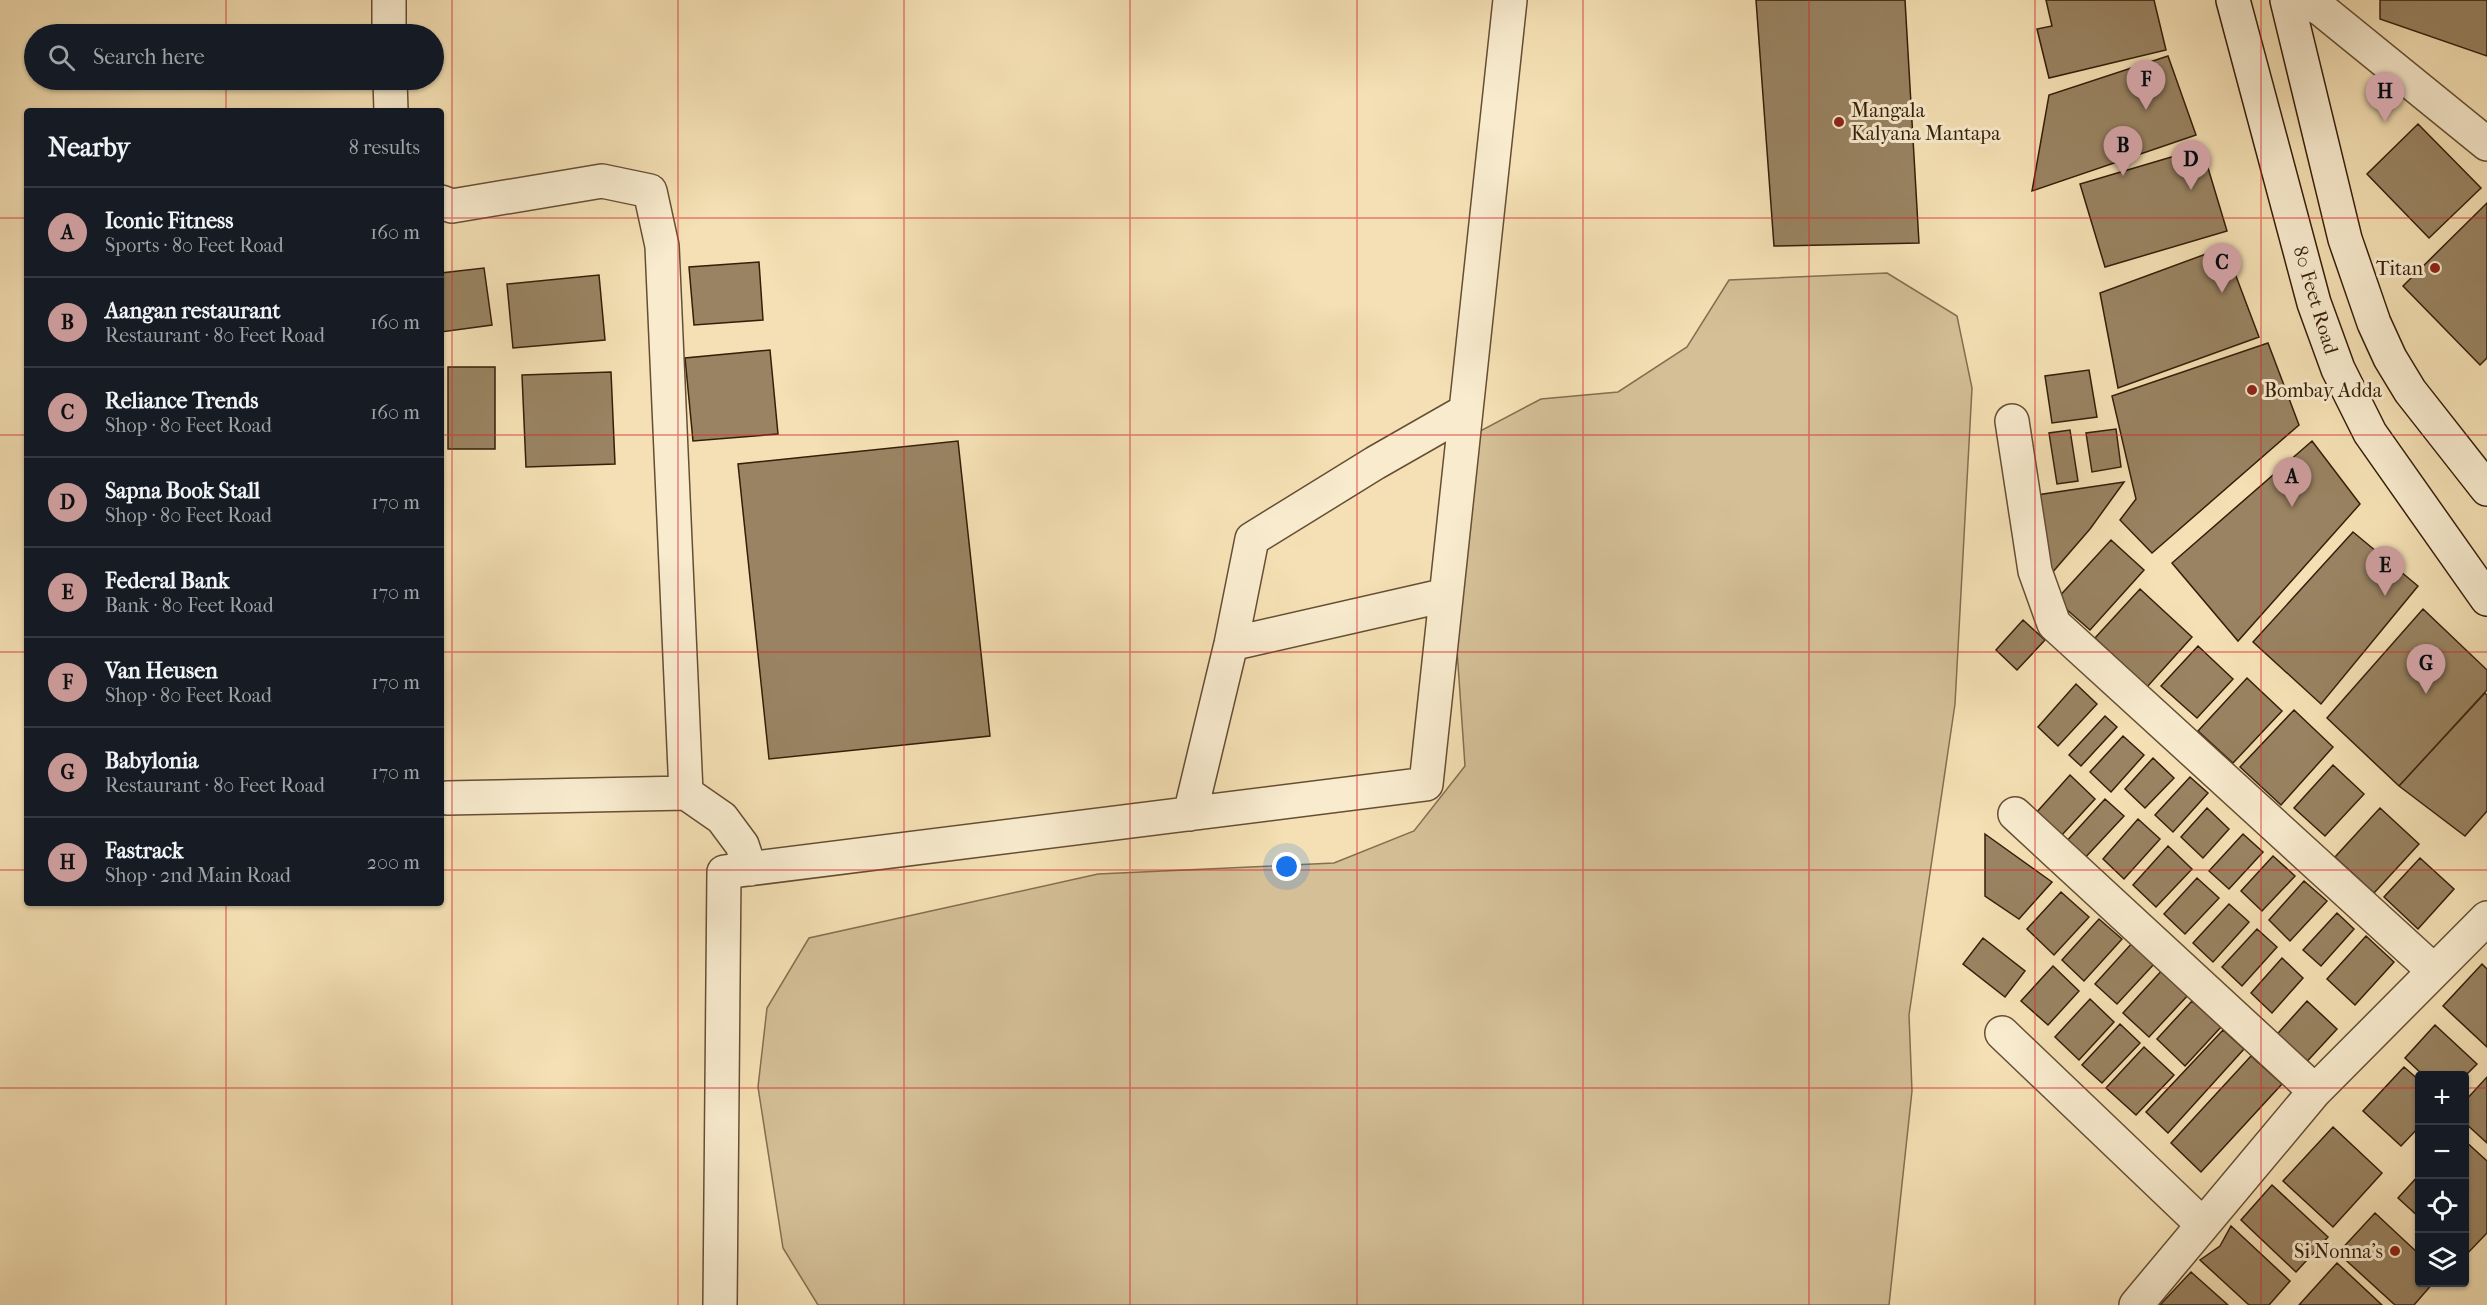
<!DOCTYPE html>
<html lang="en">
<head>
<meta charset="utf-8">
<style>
	body { margin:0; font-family:"IM FELL French Canon",serif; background:#242831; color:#f1f3f6 }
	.controls { position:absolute; right:18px; bottom:18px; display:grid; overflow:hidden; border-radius:6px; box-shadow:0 2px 4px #0004 }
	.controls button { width:54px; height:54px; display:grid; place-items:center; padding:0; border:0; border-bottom:2px solid #363941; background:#171b24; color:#f1f3f6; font:30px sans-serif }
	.you { position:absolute; left:1287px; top:867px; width:21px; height:21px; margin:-15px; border:4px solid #fff; border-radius:50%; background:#1a73e8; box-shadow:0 0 0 9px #1a73e833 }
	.badge { display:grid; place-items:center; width:39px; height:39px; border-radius:50%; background:#c59692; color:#111; font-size:20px; font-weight:700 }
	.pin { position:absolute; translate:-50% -50px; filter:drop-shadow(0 2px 3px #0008) }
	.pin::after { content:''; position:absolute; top:32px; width:21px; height:18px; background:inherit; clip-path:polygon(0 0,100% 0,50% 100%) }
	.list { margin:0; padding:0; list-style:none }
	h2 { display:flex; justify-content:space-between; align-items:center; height:78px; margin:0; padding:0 24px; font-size:26px }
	h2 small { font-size:20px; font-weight:400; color:#9ea1a6 }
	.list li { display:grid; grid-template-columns:39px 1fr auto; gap:18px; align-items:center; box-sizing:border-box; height:90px; padding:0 24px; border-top:2px solid #363941 }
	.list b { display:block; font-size:22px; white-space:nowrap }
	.list p { margin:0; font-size:20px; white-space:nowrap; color:#9ea1a6 }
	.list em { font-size:20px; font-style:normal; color:#9ea1a6 }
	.icon { flex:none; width:33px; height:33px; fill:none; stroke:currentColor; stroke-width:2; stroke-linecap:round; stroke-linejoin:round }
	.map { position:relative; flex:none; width:2487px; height:1305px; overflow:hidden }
	.search { position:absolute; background:#171b24; box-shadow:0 2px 4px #0004; left:24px; top:24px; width:420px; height:66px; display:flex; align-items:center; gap:15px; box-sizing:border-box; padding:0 21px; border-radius:33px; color:#9ea1a6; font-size:22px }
	.panel { position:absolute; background:#171b24; box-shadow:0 2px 4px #0004; left:24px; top:108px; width:420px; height:798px; border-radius:6px }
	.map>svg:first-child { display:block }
	.green { fill:#d4bf97; stroke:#856e50; stroke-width:1.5 }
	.building { fill:#998362; stroke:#361e09; stroke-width:1.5 }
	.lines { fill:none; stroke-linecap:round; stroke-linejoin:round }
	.minor-casing { stroke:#664e34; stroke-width:36 }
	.secondary-casing { stroke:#361e09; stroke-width:36 }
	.minor { stroke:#f8ebce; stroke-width:33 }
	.secondary { stroke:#f8ebce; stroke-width:33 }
	.grid { fill:none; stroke:#d62828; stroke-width:1.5; stroke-opacity:0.55 }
	.poi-dot { fill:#8f2418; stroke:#f8ebce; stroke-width:2 }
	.labels { text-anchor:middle; stroke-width:6; stroke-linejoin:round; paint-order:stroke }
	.poi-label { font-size:20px; fill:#361e09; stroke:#f8ebce; text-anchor:start }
	.street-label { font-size:20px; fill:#361e09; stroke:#f8ebce }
</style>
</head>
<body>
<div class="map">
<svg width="2487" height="1305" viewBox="0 0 2487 1305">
	<rect width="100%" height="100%" fill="#f4e0b4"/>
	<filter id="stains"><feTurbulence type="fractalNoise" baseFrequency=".00333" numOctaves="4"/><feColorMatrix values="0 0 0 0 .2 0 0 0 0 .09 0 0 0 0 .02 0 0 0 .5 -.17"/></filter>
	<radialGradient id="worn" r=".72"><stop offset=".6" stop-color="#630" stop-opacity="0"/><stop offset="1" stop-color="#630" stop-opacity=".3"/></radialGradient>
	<!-- green -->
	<path class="green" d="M1887,273L1957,316L1972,388L1955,704L1909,1015L1912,1091L1889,1305H818L783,1248L758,1087L767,1008L809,938L1098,874L1334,863L1414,831L1465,766L1448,519L1467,438L1541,399L1618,392L1687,347L1729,280Z"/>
	<!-- building -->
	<path class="building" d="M1756,0H1905L1919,243L1774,246Z
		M2046,0H2154L2166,50L2049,78L2037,29L2052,26Z
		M2380,0H2487V56L2380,19Z
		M2168,56L2196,135L2032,191L2049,95Z
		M2418,124L2481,188L2429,238L2367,174Z
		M2202,148L2227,231L2105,267L2080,184Z
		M2487,203V358L2480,365L2403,286Z
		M2225,247L2259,337L2118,388L2100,293Z
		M759,262L763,320L694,325L689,267Z
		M484,268L492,325L441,332V273Z
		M599,275L605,340L513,348L507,284Z
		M2268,343L2299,425L2152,553L2120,520L2136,499L2112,396Z
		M770,350L778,434L693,441L685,358Z
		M448,367H495V449H448Z
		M2089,370L2097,417L2052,423L2045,376Z
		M611,372L615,464L526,467L522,375Z
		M2116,429L2121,467L2092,472L2086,433Z
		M2070,430L2078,481L2057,484L2049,433Z
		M958,441L990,736L769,759L738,464Z
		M2312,441L2360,504L2238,641L2172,563Z
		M2124,482L2090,529L2051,574L2037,495Z
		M2353,532L2418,586L2321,704L2253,642Z
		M2111,540L2144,570L2090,630L2056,600Z
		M2140,589L2192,637L2147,687L2095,638Z
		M2423,609L2487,670V690L2399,786L2327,718Z
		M2023,620L2045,640L2017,670L1996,650Z
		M2198,646L2233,679L2197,718L2161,686Z
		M2247,678L2282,711L2233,763L2198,731Z
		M2076,684L2097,704L2058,746L2038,727Z
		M2485,693L2487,695V811L2465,836L2399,786Z
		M2294,710L2333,747L2281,805L2240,767Z
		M2105,716L2117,727L2081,766L2069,755Z
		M2123,736L2144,755L2111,792L2090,772Z
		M2153,758L2174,778L2145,808L2125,789Z
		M2333,765L2364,794L2325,836L2294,808Z
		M2070,775L2095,799L2061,836L2036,813Z
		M2190,777L2208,793L2173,832L2155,815Z
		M2105,799L2124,816L2082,861L2064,844Z
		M2207,808L2229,829L2203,858L2181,837Z
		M2380,808L2419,844L2374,893L2335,857Z
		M2138,819L2160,839L2124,879L2103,859Z
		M1985,834L2052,882L2019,919L1985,896Z
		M2243,834L2263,852L2229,889L2209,871Z
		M2168,846L2192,869L2156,907L2133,885Z
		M2273,856L2295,876L2262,911L2241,891Z
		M2420,858L2454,889L2418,929L2384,897Z
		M2197,878L2219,898L2185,934L2164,914Z
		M2304,881L2327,901L2290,941L2269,920Z
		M2061,892L2089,917L2054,955L2027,929Z
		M2229,904L2249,922L2213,962L2193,943Z
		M2337,913L2354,929L2321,966L2303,950Z
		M2099,919L2122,939L2084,981L2062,960Z
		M2257,929L2277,947L2242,986L2222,967Z
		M2366,936L2394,962L2355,1005L2327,979Z
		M1983,938L2025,971L2005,997L1963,964Z
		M2133,942L2155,963L2117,1004L2095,984Z
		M2282,958L2303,978L2272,1013L2251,993Z
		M2482,964L2487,969V1047L2443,1006Z
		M2053,966L2079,991L2048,1025L2021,1001Z
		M2164,968L2190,993L2149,1037L2123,1013Z
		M2090,999L2114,1022L2079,1060L2055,1037Z
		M2192,1001L2221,1027L2185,1066L2157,1039Z
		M2307,1001L2337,1029L2301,1068L2271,1041Z
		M2120,1024L2140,1043L2102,1083L2082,1065Z
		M2435,1025L2477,1064L2464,1077L2424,1076L2405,1058Z
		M2223,1030L2244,1049L2168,1133L2146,1112Z
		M2144,1047L2174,1075L2136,1115L2106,1088Z
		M2251,1056L2282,1084L2201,1172L2171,1143Z
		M2404,1067L2420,1081V1126L2401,1146L2363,1111Z
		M2487,1077V1143L2464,1122V1102Z
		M2333,1127L2382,1173L2333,1227L2283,1181Z
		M2464,1140L2487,1161V1233L2464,1257Z
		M2420,1174V1218L2398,1198Z
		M2272,1185L2328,1237L2296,1272L2241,1220Z
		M2375,1213L2420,1255V1282H2434L2414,1305H2395L2338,1253Z
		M2231,1226L2290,1281L2269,1305H2249L2200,1260L2220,1246Z
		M2337,1263L2382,1305H2299Z
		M2191,1272L2228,1305H2160Z"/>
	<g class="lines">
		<!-- minor casing -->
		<g class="minor-casing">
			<path id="minor" d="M389,0V34
				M2305,0L2322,10L2487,144
				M390,80L391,111
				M441,202L452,206L602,181L650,191L662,246L686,793
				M2012,421L2035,571L2054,624L2433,970
				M1231,644L1446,595
				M447,798L686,793L722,818L742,845L750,869
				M1190,814L1231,644L1252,539L1375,463L1466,411
				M2015,814L2315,1091
				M2002,1033L2202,1224
				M720,1305L724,872L1426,784L1510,0
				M2136,1305L2315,1091L2487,918"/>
		</g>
		<!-- secondary casing -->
		<g class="secondary-casing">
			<path id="secondary" d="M2233,0L2314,303L2338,369L2370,433L2487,599
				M2287,0L2345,239L2374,323L2390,358L2410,391L2487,489"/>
		</g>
		<!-- minor -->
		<use href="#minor" class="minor"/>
		<!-- secondary -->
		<use href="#secondary" class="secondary"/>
	</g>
	<!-- grid -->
	<path class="grid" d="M226,0V34M452,0V1305M678,0V1305M904,0V1305M1130,0V1305M1357,0V1305M1583,0V1305M1809,0V1305M2035,0V1305M2261,0V1305M226,80V111M0,218H27M441,218H2487M0,435H27M441,435H2487M0,652H27M441,652H2487M0,870H27M441,870H2487M226,903V1305M0,1088H2420M2464,1088H2487"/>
	<!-- markers -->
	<g class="poi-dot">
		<circle cx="1839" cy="122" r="6"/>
		<circle cx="2435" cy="268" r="6"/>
		<circle cx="2252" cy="390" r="6"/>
		<circle cx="2395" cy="1251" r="6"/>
	</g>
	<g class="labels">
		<!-- poi labels -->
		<g class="poi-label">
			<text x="1851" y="117">Mangala<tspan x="1851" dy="23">Kalyana Mantapa</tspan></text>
			<text x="2423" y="275" text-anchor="end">Titan</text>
			<text x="2264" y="397">Bombay Adda</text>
			<text x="2383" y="1258" text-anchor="end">Si Nonna's</text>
		</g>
		<!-- street labels -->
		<g class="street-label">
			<text transform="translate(2316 300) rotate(73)" y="7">80 Feet Road</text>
		</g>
	</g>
	<rect width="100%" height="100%" filter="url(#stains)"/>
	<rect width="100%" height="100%" fill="url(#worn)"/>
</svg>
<div class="controls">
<button>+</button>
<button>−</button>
<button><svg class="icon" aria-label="locate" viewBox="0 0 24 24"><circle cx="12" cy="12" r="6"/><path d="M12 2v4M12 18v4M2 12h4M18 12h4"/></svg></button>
<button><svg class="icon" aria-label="layers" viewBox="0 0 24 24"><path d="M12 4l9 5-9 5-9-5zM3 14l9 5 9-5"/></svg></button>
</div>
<div class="you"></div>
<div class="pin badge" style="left:2292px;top:507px">A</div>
<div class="pin badge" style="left:2123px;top:176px">B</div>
<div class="pin badge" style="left:2222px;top:293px">C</div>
<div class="pin badge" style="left:2191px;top:190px">D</div>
<div class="pin badge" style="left:2385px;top:596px">E</div>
<div class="pin badge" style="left:2146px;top:110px">F</div>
<div class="pin badge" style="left:2426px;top:694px">G</div>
<div class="pin badge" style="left:2385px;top:122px">H</div>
<div class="search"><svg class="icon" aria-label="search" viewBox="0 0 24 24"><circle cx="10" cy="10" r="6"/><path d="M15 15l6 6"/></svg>Search here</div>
<section class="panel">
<h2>Nearby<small>8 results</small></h2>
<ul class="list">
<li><span class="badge">A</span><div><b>Iconic Fitness</b><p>Sports · 80 Feet Road</p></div><em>160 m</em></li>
<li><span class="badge">B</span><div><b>Aangan restaurant</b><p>Restaurant · 80 Feet Road</p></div><em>160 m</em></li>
<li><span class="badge">C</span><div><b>Reliance Trends</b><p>Shop · 80 Feet Road</p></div><em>160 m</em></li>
<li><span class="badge">D</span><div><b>Sapna Book Stall</b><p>Shop · 80 Feet Road</p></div><em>170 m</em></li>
<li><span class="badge">E</span><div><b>Federal Bank</b><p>Bank · 80 Feet Road</p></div><em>170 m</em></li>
<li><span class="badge">F</span><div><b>Van Heusen</b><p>Shop · 80 Feet Road</p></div><em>170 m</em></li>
<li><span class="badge">G</span><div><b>Babylonia</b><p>Restaurant · 80 Feet Road</p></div><em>170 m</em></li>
<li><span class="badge">H</span><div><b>Fastrack</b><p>Shop · 2nd Main Road</p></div><em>200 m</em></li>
</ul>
</section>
</div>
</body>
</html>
